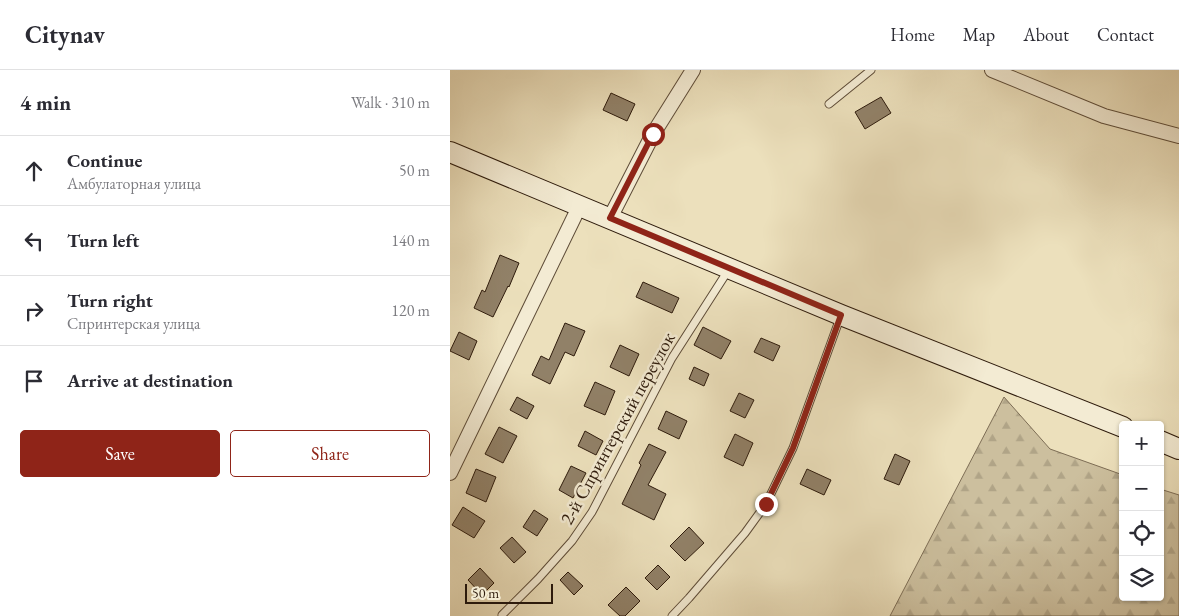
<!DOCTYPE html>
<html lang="en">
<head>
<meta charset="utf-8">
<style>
	body { margin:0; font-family:"EB Garamond",serif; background:#f2f2f3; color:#2b2b33 }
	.controls { position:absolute; right:15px; bottom:15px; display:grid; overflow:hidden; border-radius:5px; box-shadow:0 1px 4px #0004 }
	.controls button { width:45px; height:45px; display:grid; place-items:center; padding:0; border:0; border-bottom:1px solid #e1e1e2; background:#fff; color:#2b2b33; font:25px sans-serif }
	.scale { position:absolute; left:15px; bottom:12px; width:88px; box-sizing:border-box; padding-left:5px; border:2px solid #2e1b0c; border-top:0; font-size:14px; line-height:18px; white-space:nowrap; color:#2e1b0c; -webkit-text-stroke:4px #f3ebd3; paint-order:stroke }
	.stop { position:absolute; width:15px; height:15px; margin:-11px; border:4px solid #8f2418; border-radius:50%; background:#fff }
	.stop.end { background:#8f2418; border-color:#fff; box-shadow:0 1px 5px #0008 }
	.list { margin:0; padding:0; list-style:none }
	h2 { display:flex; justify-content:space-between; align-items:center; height:65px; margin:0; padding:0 20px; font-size:21px }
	h2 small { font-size:16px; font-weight:400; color:#7c7c81 }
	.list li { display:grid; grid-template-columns:32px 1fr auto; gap:15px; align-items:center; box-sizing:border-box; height:70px; padding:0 20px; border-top:1px solid #e1e1e2 }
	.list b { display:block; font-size:19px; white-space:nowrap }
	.list p { margin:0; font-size:16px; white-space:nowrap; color:#7c7c81 }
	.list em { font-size:16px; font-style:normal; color:#7c7c81 }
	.actions { display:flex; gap:10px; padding:15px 20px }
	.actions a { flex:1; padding:11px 0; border:1px solid #8f2418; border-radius:5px; text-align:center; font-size:18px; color:#8f2418 }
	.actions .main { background:#8f2418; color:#fff }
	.icon { flex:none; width:28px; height:28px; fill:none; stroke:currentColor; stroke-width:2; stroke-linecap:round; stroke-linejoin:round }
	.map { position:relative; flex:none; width:729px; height:546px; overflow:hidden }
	header { display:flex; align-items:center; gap:30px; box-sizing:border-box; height:70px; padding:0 25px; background:#fff; border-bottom:1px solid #e1e1e2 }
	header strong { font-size:24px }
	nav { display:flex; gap:28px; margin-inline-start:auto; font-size:18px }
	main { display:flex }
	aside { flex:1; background:#fff }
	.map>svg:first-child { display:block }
	.forest { fill:url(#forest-firs); stroke:#7d6d55 }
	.building { fill:#918168; stroke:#2e1b0c }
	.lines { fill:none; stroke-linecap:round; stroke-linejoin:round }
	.lane-casing { stroke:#5e4c38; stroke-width:9 }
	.street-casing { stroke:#5e4c38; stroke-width:16 }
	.secondary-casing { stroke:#2e1b0c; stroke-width:22 }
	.lane { stroke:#f3ebd3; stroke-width:7 }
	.street { stroke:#f3ebd3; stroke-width:14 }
	.secondary { stroke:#f3ebd3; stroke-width:20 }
	.route { stroke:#8f2418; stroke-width:6 }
	.labels { text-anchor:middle; stroke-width:5; stroke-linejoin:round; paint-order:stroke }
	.street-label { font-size:19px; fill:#2e1b0c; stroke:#f3ebd3 }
</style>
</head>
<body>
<header>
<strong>Citynav</strong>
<nav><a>Home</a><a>Map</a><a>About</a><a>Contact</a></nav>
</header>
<main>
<aside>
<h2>4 min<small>Walk · 310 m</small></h2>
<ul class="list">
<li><svg class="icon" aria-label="ahead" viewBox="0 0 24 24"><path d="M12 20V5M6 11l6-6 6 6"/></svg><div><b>Continue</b><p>Амбулаторная улица</p></div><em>50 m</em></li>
<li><svg class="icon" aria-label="left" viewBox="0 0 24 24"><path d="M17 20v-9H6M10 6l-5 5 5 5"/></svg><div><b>Turn left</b></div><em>140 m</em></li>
<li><svg class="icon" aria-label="right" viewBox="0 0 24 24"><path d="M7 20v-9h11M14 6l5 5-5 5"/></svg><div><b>Turn right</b><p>Спринтерская улица</p></div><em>120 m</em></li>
<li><svg class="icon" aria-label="arrive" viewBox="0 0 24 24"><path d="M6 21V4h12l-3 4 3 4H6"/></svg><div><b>Arrive at destination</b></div></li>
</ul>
<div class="actions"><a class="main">Save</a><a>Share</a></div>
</aside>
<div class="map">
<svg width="729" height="546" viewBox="0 0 729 546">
	<defs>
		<pattern id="forest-firs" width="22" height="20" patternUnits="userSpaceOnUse" patternTransform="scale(1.25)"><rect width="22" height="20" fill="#ccbf9e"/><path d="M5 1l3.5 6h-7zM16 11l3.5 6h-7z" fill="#b0a487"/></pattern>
	</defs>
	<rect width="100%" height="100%" fill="#ece0bc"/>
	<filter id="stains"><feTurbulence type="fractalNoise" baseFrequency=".004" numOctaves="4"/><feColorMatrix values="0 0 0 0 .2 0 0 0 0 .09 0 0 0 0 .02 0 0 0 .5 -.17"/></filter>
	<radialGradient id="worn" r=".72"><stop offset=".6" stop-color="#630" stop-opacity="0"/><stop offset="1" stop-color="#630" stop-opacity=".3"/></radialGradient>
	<!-- forest -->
	<path class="forest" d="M554,327L600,379L673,405V527H710V419L729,425V546H440Z"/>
	<!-- building -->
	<path class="building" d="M161,23L185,34L177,51L153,40Z
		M431,27L441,43L415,59L405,42Z
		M50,185L69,193L59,217L58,216L43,247L24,238L32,220L35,222Z
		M193,212L229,228L222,243L186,227Z
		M115,253L135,261L124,286L115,282L100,314L82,305L91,286L99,290Z
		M253,257L281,271L271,289L244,275Z
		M9,262L27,271L19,290L0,281Z
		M311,268L330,276L323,291L304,282Z
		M170,275L189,284L179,306L160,297Z
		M244,297L259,304L254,316L239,309Z
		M145,312L165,321L155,345L134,336Z
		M289,323L304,330L295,348L280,341Z
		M67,327L84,336L77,349L60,340Z
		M216,341L237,351L229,369L208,359Z
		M49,357L67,366L53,393L35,384Z
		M135,361L153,371L146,385L128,376Z
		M285,364L303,373L293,396L274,387Z
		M199,374L216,382L198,415L216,424L204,450L172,434L191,395L189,393Z
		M445,384L460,391L449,415L434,409Z
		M121,396L136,403L123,428L109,420Z
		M26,399L46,407L36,432L16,423Z
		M357,399L381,410L374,425L350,414Z
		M13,437L35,451L24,468L2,455Z
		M84,440L98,449L87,466L73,457Z
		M239,457L254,473L235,491L220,476Z
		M62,467L76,482L64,493L50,478Z
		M208,495L220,507L207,520L195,508Z
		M30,498L44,513L32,525L18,510Z
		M118,502L133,516L124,525L110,510Z
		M176,517L190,531L175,546H170L158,535Z"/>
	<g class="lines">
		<!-- lane casing -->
		<g class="lane-casing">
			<path id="lane" d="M379,34L421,0
				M52,545L88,509L122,471L142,442L222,288L279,199
				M222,546L239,528L295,463L316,434L343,378L390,248"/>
		</g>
		<!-- street casing -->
		<g class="street-casing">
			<path id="street" d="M542,0L654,46L729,66
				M160,148L203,64L243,0
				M0,403L130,135"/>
		</g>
		<!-- secondary casing -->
		<g class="secondary-casing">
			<path id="secondary" d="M0,82L391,245L673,357
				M710,371L729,379"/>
		</g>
		<!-- lane -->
		<use href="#lane" class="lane"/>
		<!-- street -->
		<use href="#street" class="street"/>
		<!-- secondary -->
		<use href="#secondary" class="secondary"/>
	</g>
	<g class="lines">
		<!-- route -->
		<path class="route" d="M203,64L160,148L391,245L343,378L316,434"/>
	</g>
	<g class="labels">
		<!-- street labels -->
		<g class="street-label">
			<text transform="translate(167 358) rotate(-61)" y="7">2-й Спринтерский переулок</text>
		</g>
	</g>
	<rect width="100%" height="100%" filter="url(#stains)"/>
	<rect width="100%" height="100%" fill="url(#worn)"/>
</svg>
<div class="controls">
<button>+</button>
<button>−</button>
<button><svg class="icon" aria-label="locate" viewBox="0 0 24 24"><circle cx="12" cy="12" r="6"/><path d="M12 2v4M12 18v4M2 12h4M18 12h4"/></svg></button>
<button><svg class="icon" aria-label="layers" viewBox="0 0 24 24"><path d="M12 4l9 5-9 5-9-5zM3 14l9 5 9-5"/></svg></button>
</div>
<div class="scale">50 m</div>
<div class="stop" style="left:203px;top:64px"></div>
<div class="stop end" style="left:316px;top:434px"></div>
</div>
</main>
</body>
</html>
